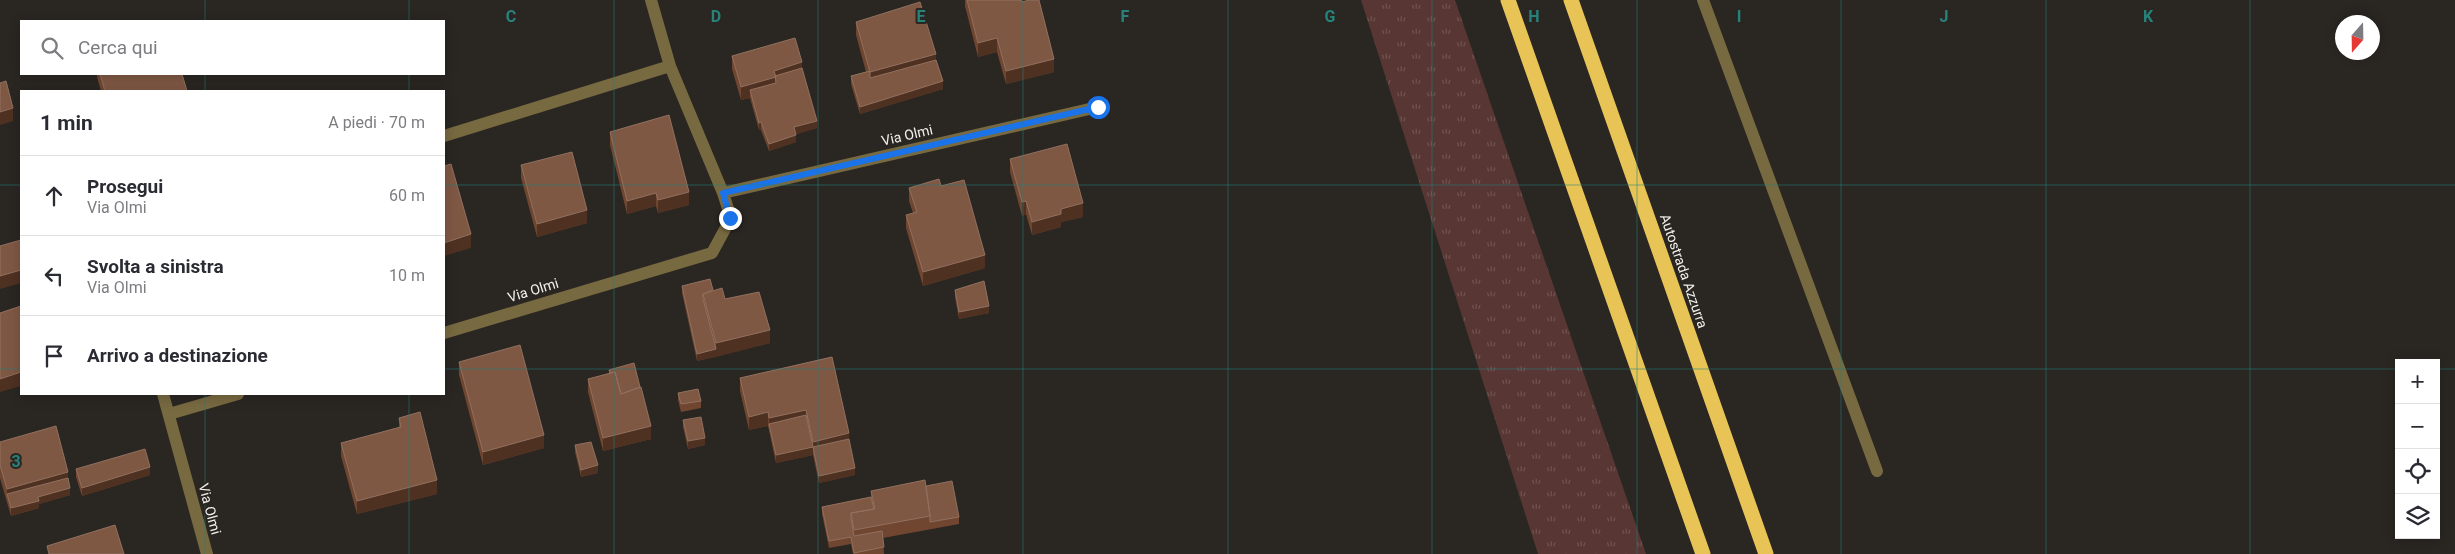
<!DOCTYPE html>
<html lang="it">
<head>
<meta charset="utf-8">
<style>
	body { margin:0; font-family:Roboto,sans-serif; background:#f2f2f3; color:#2b2b33 }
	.controls { position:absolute; right:15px; bottom:15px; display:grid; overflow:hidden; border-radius:0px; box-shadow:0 2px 12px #0003 }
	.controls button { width:45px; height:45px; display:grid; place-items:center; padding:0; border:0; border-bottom:1px solid #e1e1e2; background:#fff; color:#2b2b33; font:25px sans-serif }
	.compass { position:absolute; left:2335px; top:15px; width:45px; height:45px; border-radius:50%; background:#fff; box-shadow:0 2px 12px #0003; rotate:200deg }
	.stop { position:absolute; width:15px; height:15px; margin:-11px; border:4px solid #1a73e8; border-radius:50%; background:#fff }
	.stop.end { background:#1a73e8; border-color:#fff; box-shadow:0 1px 5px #0008 }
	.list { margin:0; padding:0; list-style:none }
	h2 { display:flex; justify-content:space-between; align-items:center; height:65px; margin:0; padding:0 20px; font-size:21px }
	h2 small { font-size:16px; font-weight:400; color:#7c7c81 }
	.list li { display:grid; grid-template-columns:32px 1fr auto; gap:15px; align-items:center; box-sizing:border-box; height:80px; padding:0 20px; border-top:1px solid #e1e1e2 }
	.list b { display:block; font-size:19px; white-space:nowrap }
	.list p { margin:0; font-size:16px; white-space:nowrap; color:#7c7c81 }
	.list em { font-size:16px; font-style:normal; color:#7c7c81 }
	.icon { flex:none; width:28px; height:28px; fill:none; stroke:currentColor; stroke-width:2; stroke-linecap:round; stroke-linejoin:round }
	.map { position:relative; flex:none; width:2455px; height:554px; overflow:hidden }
	.search { position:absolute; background:#fff; box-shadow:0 2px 12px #0003; left:20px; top:20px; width:425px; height:55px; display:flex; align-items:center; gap:12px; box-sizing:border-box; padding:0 18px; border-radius:0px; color:#7c7c81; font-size:19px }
	.panel { position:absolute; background:#fff; box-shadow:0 2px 12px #0003; left:20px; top:90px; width:425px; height:305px; border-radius:0px }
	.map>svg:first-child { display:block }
	.grass { fill:url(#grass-tufts) }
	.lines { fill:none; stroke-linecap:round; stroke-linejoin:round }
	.minor { stroke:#776940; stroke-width:12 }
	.motorway { stroke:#e8c456; stroke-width:15 }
	.wall { fill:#714630 }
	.shaded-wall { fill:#4f3122 }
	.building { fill:#7f5844; stroke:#91705f }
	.route { stroke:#1a73e8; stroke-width:6 }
	.grid { fill:none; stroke:#26827b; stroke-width:1; stroke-opacity:0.55 }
	.labels { text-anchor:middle; stroke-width:4; stroke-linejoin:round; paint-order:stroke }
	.street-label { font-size:14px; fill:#f2efec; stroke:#2a2622 }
	.grid-label { font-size:16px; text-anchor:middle; font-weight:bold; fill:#26827b; stroke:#2a2622; stroke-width:4; stroke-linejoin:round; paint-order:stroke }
</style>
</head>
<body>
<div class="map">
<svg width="2455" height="554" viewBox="0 0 2455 554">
	<defs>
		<pattern id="grass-tufts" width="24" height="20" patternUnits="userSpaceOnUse" patternTransform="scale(1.25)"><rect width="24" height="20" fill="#573633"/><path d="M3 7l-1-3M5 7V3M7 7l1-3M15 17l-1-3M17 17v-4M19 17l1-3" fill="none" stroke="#705351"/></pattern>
	</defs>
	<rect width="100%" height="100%" fill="#2a2622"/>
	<!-- grass -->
	<path class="grass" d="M1361,0H1455L1646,554H1538Z"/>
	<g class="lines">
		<!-- minor -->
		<path class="minor" d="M651,0L670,66
			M1703,0L1877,471
			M444,136L670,66L723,193L731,218L712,253L444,333
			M723,193L1098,107
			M163,394L207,554
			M169,414L238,394"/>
		<!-- motorway -->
		<path class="motorway" d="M1508,0L1703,554
			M1571,0L1766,554"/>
	</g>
	<!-- wall -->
	<path class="wall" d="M965,0H1021L1054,72L1006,84L997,52L978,57L965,6Z
		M856,22L936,60L943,89L860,114L851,84V76L866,72L856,35Z
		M732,56L802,68L817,128L796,134V142L769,151L761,130H759L750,98L741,100L732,69Z
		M97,74H182L187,91H101L97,77Z
		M610,132L689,205L658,213L656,206L627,214L610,145Z
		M1010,159L1083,217L1061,222V227L1032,235L1026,214L1022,216L1010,172Z
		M521,165L587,223L537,237L521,178Z
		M941,186L985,268L923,286L906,228V215L913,213L909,201V188Z
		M682,286L725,299L770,343L697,361L682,293Z
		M955,290L989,313L959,319L955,297Z
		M832,357L855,475L819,483L813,455L776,463L768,426L749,430L740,391V378Z
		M459,362L544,448L483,465L459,375Z
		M609,370L651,439L603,451L588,392V379L609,373Z
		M678,393L701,401V408L681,412L678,400Z
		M399,418L437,494L357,514L341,456V443L399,427Z
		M683,420L705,445L688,449L683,427Z
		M0,442L68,478L70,495L39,504V508L11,516L0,478Z
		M575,445L598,473L581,477L575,452Z
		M76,469L150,475L82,496L76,477Z
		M926,486L959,517V524L883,538L884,554H853L851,544L829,548L822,514V507L871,497V491Z"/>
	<!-- shaded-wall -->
	<path class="shaded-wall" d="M997,38V52L978,57V43Z
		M936,54V67L870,85V72Z
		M1054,59V72L1006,84V71Z
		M802,62V75L750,90V98L741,100V87L774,71Z
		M943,81V89L860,114V107Z
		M13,108V121L0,125V112Z
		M817,121V128L794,135V127Z
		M761,122V130H759V123Z
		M796,135V142L769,151V144Z
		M689,192V205L658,213V200Z
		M656,193V206L627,214V201Z
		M1026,201V214L1022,216V202Z
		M1083,203V217L1061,222V227L1032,235V222L1061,209Z
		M587,210V223L537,237V224Z
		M471,234V248L444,256V243Z
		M985,255V268L923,286V272Z
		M21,270V283L0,289V276Z
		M989,306V313L959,319V312Z
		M770,330V343L716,357V343Z
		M716,349V357L697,361V354Z
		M21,372V386L0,392V379Z
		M806,410V423L769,424V418Z
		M768,412V426L749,430V417Z
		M651,426V439L603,451V438Z
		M849,433V446L813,447V442Z
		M544,435V448L483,465V452Z
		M705,438V445L688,449V441Z
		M813,447V455L776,463V455Z
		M598,465V473L581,477V470Z
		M150,467V475L82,496V488Z
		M855,468V475L819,483V476Z
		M68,472V485L7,494V489Z
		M437,480V494L357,514V501Z
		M70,488V495L39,504V508L11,516V508L38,497Z"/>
	<!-- building -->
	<path class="building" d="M967,0H1021L1022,2L1029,0H1039L1054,59L1006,71L997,38L978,43Z
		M920,2L936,54L870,72L856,22Z
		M795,38L802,62L774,71L776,77L741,87L732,56Z
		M936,60L943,81L860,107L851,76L870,71V78Z
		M802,68L817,121L794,127L796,135L769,144L761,122L759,123L750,90L776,83L775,76Z
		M100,74H182L187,91H105Z
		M6,81L13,108L0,112V83Z
		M669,115L689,192L658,200L656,193L627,201L610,132Z
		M1067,144L1083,203L1061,209V214L1032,222L1026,201L1022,202L1010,159Z
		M572,152L587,210L537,224L521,165Z
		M451,164L471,234L444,243V166Z
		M939,179L941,186L964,180L985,255L923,272L906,215L917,212L909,188Z
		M21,240V270L0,276V246Z
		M710,279L713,290L703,294V299L716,349L697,354L682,286Z
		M984,281L989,306L959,312L955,290Z
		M722,288L725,299L759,292L770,330L716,343L703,294Z
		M21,306V372L0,379V313Z
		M520,345L544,435L483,452L459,362Z
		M832,357L849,433L813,442L806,410L769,418L768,412L749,417L740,378Z
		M634,363L640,387L621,394L615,372L610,373L609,370Z
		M615,372L621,394L641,387L651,426L603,438L588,379Z
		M698,389L701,401L681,404L678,393Z
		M420,412L437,480L357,501L341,443L401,427L399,418Z
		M806,415L813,447L776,455L769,424Z
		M701,417L705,438L688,441L683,420Z
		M56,426L68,472L7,489L0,465V442Z
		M849,439L855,468L819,476L813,447Z
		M591,442L598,465L581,470L575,445Z
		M145,449L150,467L82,488L76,469Z
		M68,478L70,488L38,497L39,501L11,508L7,494Z
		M925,480L930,516L854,530L851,513L875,509L871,491Z
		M952,481L959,517L930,522V516L926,486Z
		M871,497L874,509L851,513V519L854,536L882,531L884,547L854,553L851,537L829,541L822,507Z
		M115,525L124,554H49L47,546Z"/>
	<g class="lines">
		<!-- route -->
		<path class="route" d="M730,218L723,193L1098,107"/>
	</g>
	<!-- grid -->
	<path class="grid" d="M205,0V21M409,0V21M614,0V554M818,0V554M1023,0V554M1228,0V554M1432,0V554M1637,0V554M1841,0V554M2046,0V554M2250,0V554M205,74V91M409,74V91M0,185H21M444,185H2455M0,369H21M444,369H2399M2436,369H2455M205,394V554M409,394V554"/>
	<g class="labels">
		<!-- street labels -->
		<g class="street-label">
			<text transform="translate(907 135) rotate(-13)" y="5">Via Olmi</text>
			<text transform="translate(1684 271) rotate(71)" y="5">Autostrada Azzurra</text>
			<text transform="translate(533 290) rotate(-17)" y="5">Via Olmi</text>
			<text transform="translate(210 509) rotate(75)" y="5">Via Olmi</text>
		</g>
	</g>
	<g class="grid-label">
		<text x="511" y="22">C</text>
		<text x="716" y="22">D</text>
		<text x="921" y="22">E</text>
		<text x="1125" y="22">F</text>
		<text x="1330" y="22">G</text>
		<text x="1534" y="22">H</text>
		<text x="1739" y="22">I</text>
		<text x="1944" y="22">J</text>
		<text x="2148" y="22">K</text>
		<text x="16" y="467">3</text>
	</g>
</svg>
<div class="controls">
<button>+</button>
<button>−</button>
<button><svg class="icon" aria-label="locate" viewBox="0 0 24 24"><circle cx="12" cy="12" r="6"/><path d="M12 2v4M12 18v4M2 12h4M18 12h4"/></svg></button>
<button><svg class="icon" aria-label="layers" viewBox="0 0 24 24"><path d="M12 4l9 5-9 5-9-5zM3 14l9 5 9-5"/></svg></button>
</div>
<svg class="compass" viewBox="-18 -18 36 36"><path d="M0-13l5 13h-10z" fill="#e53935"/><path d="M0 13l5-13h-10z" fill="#7c7c81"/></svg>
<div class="stop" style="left:1098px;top:107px"></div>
<div class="stop end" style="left:730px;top:218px"></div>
<div class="search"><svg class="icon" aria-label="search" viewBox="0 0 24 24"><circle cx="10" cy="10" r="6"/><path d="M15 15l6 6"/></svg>Cerca qui</div>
<section class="panel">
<h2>1 min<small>A piedi · 70 m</small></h2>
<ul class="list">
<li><svg class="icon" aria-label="ahead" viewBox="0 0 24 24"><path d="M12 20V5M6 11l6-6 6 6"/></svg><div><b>Prosegui</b><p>Via Olmi</p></div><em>60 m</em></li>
<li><svg class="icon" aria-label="left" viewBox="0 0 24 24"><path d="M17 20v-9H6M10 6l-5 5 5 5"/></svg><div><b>Svolta a sinistra</b><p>Via Olmi</p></div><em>10 m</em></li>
<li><svg class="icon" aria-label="arrive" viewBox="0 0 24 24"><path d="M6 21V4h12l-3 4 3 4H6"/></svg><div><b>Arrivo a destinazione</b></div></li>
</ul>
</section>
</div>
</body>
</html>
